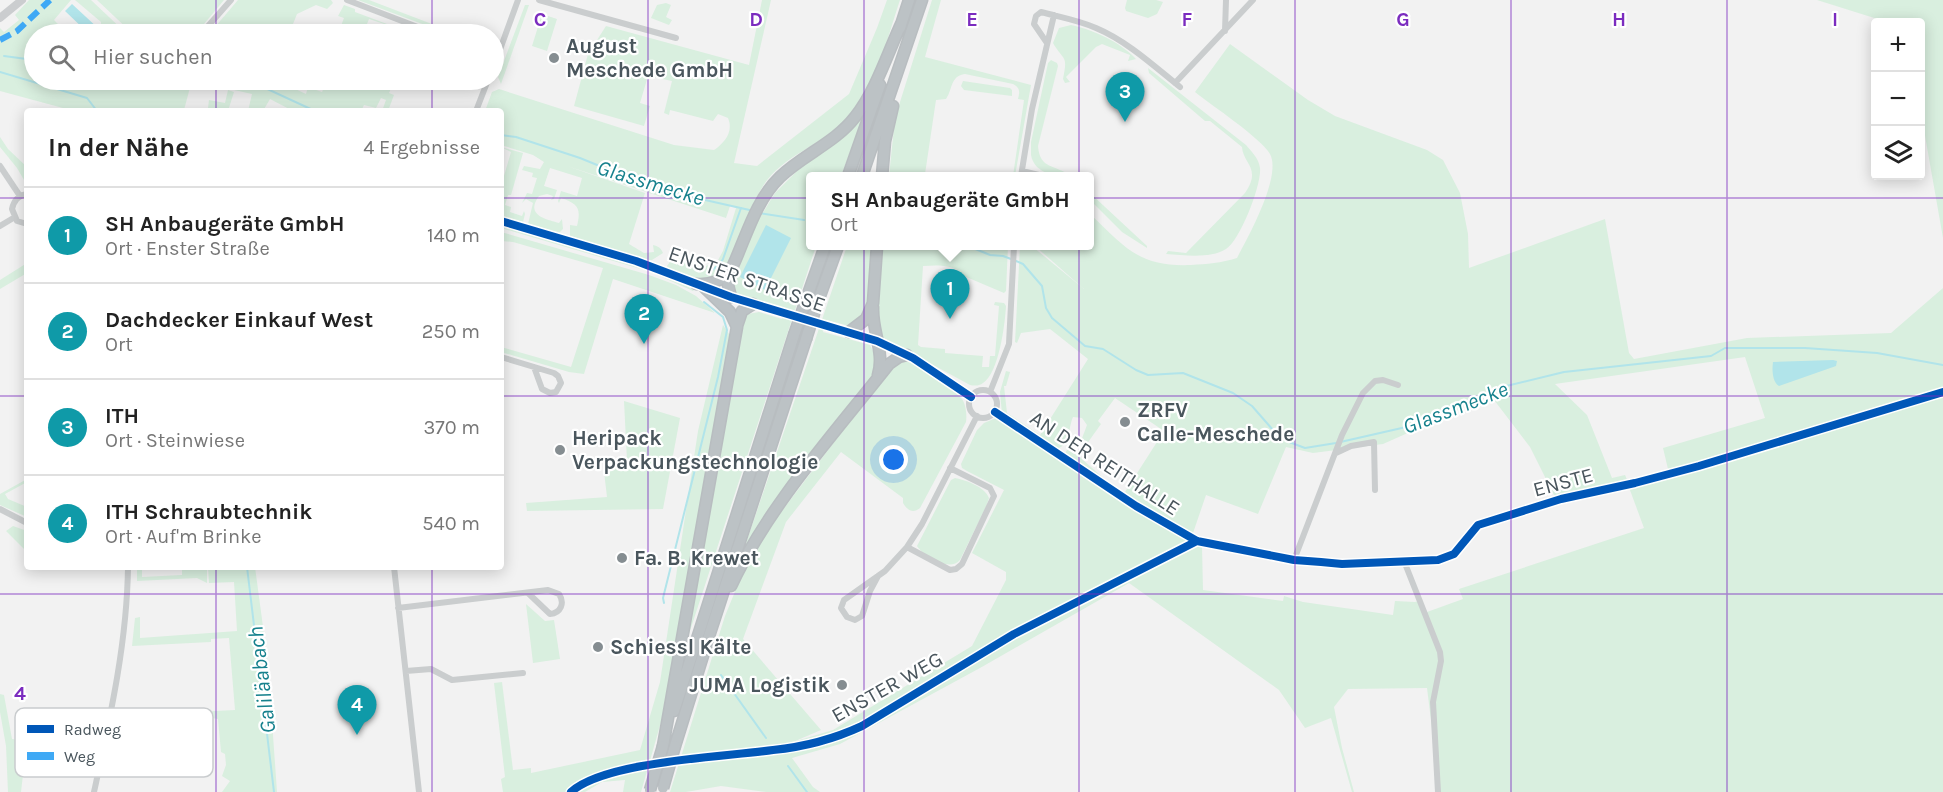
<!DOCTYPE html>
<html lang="de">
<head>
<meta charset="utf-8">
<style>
	body { margin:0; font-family:Karla,sans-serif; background:#f6f6f6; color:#222 }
	.controls { position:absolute; right:18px; top:18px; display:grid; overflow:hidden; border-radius:6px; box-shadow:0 3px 15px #0003 }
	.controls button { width:54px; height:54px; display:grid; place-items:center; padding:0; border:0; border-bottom:2px solid #e0e0e0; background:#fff; color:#222; font:30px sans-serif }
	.you { position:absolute; left:894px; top:460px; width:21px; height:21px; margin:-15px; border:4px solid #fff; border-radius:50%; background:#1a73e8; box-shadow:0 0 0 9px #1a73e833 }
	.badge { display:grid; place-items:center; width:39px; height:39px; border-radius:50%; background:#858d91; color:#fff; font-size:20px; font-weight:700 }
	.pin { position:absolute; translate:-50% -50px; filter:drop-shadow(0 2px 3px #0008) }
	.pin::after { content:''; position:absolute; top:32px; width:21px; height:18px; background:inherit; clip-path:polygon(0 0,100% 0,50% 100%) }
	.popup { position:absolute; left:806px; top:172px; width:288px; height:78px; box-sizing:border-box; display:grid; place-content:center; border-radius:6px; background:#fff; filter:drop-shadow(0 2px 4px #0005); font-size:20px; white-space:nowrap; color:#767676 }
	.popup b { font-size:22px; color:#222 }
	.popup::after { content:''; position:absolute; left:50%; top:100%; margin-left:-12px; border:12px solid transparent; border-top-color:#fff }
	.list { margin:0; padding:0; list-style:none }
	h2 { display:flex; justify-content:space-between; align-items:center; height:78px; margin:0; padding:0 24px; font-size:26px }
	h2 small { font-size:20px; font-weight:400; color:#767676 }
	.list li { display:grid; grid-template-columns:39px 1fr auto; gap:18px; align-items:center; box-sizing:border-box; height:96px; padding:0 24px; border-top:2px solid #e0e0e0 }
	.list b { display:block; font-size:22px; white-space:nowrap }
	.list p { margin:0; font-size:20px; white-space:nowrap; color:#767676 }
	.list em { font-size:20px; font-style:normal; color:#767676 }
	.icon { flex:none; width:33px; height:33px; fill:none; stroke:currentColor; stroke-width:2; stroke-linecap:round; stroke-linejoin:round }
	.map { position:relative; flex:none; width:1943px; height:792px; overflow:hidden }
	.search { position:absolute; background:#fff; box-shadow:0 3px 15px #0003; left:24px; top:24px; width:480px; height:66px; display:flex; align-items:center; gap:15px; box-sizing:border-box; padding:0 21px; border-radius:33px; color:#767676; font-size:22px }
	.panel { position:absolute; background:#fff; box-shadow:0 3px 15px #0003; left:24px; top:108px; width:480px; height:462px; border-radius:6px }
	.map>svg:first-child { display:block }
	.green { fill:#d9efdf; fill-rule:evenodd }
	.water { fill:#b1e4ea }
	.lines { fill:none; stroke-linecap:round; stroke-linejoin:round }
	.stream { stroke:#b1e4ea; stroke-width:2 }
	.motorway-casing { stroke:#b8bdc0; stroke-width:13 }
	.minor { stroke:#cacdce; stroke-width:6 }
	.secondary { stroke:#cbcdcf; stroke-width:8 }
	.motorway { stroke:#bcc2c5; stroke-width:10 }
	.motorway-bridge-casing { stroke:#b8bdc0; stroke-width:13; stroke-linecap:butt }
	.motorway-bridge { stroke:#bcc2c5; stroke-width:10 }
	.quiet { stroke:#3fa9f5; stroke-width:6; stroke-dasharray:12 6; stroke-linecap:butt }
	.cycleway-casing { stroke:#fff; stroke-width:11 }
	.cycleway { stroke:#0057b8; stroke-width:8 }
	.grid { fill:none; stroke:#7b2cbf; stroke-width:1.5; stroke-opacity:0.55 }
	.poi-dot { fill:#858d91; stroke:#fff; stroke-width:2 }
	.labels { text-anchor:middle; stroke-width:4.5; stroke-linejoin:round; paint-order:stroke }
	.poi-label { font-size:21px; font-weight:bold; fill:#4a565d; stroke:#fff; text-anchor:start }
	.street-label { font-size:21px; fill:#4a565d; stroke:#fff }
	.water-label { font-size:22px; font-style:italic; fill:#16818d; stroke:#fff }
	.key { fill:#fff; stroke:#c9ccce; stroke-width:1.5 }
	.key-label { font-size:16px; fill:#4a565d }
	.grid-label { font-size:20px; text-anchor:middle; font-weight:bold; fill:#7b2cbf; stroke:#fff; stroke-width:4.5; stroke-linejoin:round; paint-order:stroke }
</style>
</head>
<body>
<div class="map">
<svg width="1943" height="792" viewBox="0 0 1943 792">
	<rect width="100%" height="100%" fill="#f2f2f2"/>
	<!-- green -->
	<path class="green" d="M29,0H75H71L54,20L61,27L71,28L78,34H34V80H192L184,110L176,108L175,111H74L0,91V28L4,32L19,20L15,15Z
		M75,0H91L127,34H122L112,24L105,29L101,24V22Z
		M97,0H224L204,24L177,28L172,34H133Z
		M238,0H331L333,3L327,9L316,5L297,14L289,34H209Z
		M358,0H369L458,34H449Z
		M762,0H771L734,163L757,166L849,94L877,28L887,0H900C887,38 877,87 849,118C824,145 783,154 763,186C745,214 743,253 718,277L696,281L668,268L667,266L672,259L679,256L703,267L717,262L723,251L736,208L730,206L726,218L567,166L645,193L629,244L644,253L654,252L653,245C658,246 661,248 663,253L652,260H645L570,236V225L577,226C581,209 579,204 561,198L559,203L558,201L561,191L577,196L582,178L550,168L544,186L557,190L554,199L551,200L553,196L547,194L539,196C525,215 545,219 559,223L562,219L563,229L559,233L528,224L533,203L526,199L522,203L527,193L532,194L537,178L532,177L533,173L522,170L524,166L540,169L544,162L533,155L501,145V111H485L492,92L499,89L674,145L714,150C724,143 734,132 728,118L718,114L713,121L670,110L669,115L664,113L672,81L648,76L640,103L650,106L644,126L574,106L588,54L606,26L749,65Z
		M932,0H941L925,57L1031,85L1015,176H1013L1024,100L1018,99C1020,91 1020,88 1013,84L965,74C950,76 953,89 946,99L936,100L925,174L915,176H889L895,118Z
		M1127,0H1156L1163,2L1157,14L1148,18L1126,11L1125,8Z
		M1817,0H1943V238L1921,113L1920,22H1887Z
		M666,3L671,5L666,17L672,20L669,25L651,18L657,5Z
		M344,5L355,9V12L387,24L384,29V24L369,19L363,34H330L332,29L339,31L344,18L338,16Z
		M525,5H529L501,84L498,77Z
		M542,14L557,19L547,51L532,46Z
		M1071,25C1094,30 1120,42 1136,59L1128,61L1130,55L1102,44L1096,47L1066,77L1070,82L1065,83L1063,79C1068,54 1064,62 1053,43L1059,28Z
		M1230,44L1308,100L1335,116L1427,150L1443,160L1460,193L1468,234L1469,268L1605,219L1629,353L1634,359L1747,338L1891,333L1943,288V792H1440L1427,688L1348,689L1334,707L1342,748L1354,792H1352L1331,718L1305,728L1279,690L1129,583L980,668L840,744L792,758L813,787L820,792H766L721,786L686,792H670L725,616L741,577L769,528L891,367C895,362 901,360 907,361C919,363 954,389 962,399C966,405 967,415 966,422L920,508C913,514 907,510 903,503V498L841,452L786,522L743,639L821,730L793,742L833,730L972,646L1006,580V572L972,553L1004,490L967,471L962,468L961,464L977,430L984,423L996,418L1012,426L1063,461L1189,541L1192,548L1202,546L1203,590L1283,601L1284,596L1303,602L1393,615L1395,601L1415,602L1421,600L1427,612L1463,599L1459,589L1644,528L1627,482L1556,499L1530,447L1491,396L1383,444L1313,453L1286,447L1258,514L1206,495L1192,536L1143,508L1125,492L1164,431L1115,398L1098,421L1101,424L1086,445L1081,441L1087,425L1082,418L1073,417C1067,431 1072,443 1057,449L1002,414L1000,392L1006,371L1010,372L1006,386H1004L1007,413L1040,435L1088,359L1050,329L1021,333L1017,343L1015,342L1020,246L1033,247L1084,289L1035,246H1090V214C1125,247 1138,267 1191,265C1207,264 1221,263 1237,258C1248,237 1282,176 1270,154C1261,138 1211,105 1195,92ZM1745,357L1765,418L1663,448L1668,469L1628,482L1625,475L1612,478L1587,415L1555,384Z
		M1051,60L1057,63L1058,66L1038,146C1040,170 1055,164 1071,176C1055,177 1034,173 1031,155V142L1048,63Z
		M1148,68L1246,145C1252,152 1259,159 1260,168C1262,184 1240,241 1226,249C1210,259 1184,255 1166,254L1168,251L1186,253L1245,193C1262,168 1243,164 1242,147L1210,121H1205L1149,73Z
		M205,80H276L306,94L308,87L322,92L327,80H395L389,93L394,95L388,111H382L386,100L381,98L376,108L364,105L361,111H293L270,99L263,111H248L252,94L216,86V82Z
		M963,81L1010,88L1012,90V96L964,90L961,86Z
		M228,90L234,92L228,111L208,108L209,100L225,103Z
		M863,118L841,176H810V246H816L687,640L743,315L759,312L782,319L786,310L738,296L734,293L732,278L759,219L775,193L798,170L845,135Z
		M0,137L8,149L27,167V185L17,168L0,147Z
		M501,147L523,153L511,195H508L505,205L511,207L510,212L522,216L524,211L525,214L523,222L501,216V204L504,196L501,195V186L511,152Z
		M1090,193L1147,246V248L1122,232L1090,200Z
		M501,225L625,261L675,279L694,290L693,291L651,272L501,228Z
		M501,232L649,275L676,285L696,296L715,313L613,279L584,374L569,372L501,352V347L571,367L603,268L513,242L501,241Z
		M847,246H873L869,302L861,320L849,326L827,320L823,332L870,345L877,359L873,378L742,555Z
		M882,246H1008L1006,291L1004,293L964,276C955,264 937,265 923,266L918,345L921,347L945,349V353L983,356L982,367H989L990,356H995L999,306L994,305L995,302L1004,303L1006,306C1005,324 999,373 983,383C979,386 975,386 970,385L880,336L876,316Z
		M27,263V273L0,289V280Z
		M723,325L731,337L665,708L641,792H623L625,780L602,782L585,792H503L501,779L505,777L494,683L502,682L513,770L531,768V773L640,750L660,682L698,431Z
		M624,401L680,418L663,509L527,511L526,503L607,497L603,463L627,461Z
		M1067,450L1073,451L1109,483L1064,455Z
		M955,478C966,480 985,487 989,498L986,507L960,560C950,572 924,557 917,546L951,480Z
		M27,479V482L5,494L8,499L27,507V517L0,505V494Z
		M13,526L27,531V552L6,531Z
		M137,567H142V577L182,575V567H207V583L197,578L137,581Z
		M208,567H255L268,664L277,792H222L230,781L222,776L226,765L225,754L221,752L218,719L200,716L196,712L235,710L229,638L211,639V642L132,646L135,618L140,617V638L237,631L234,582L209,583Z
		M526,604L545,621L554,620L560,659L533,663Z
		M0,694L4,695L12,739L21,740L18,764L24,766L21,792H8L6,746L0,712Z"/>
	<!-- water -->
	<path class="water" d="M72,4L99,29L94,34H89L65,11Z
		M766,225L791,238L765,290L740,277Z
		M1833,360L1837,361L1836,366L1779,386C1772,382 1772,369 1773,362Z"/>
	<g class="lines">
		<!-- stream -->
		<path class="stream" d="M4,56L34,60
			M0,72L87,98L97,111
			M248,80L315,111
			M501,135L516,137L580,158L602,167L641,178L665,191L754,211
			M759,213L804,220
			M968,246L990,255L1003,256L1011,259
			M1016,261L1023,264L1042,286L1046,308L1052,318L1085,346L1103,349L1136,370L1148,375L1183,373L1233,393L1252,406L1273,430L1289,442L1305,448L1336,443L1415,425L1427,416L1464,404L1502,387L1564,372L1711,356L1725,348H1805L1877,353L1943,365
			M707,274L720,264L723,259L741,208
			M247,567L274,792
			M664,603L663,598L718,377L727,330L723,317L704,302
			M721,675L766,738
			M788,766L807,792"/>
		<!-- motorway casing -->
		<g class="motorway-casing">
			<path id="motorway" d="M900,28L909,0
				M848,176L880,85
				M862,176L922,0
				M882,176L885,141L893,106
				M696,284C712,285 721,281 731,270C746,238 755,201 780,177C804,154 835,143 855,117C876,91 888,52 902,22
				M731,297L728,285L731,270
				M806,300L825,246
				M817,304L838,246
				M873,308C872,331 885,353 878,375
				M737,326L742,311L753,304
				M849,332L866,319L873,303L877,246
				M731,586C768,506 834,434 889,364L899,357L907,355
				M674,711L794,335
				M663,746L737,327L730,312L705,288
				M675,746L710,633L806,339"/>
		</g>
		<!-- minor -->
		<path class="minor" d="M347,0L436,34
			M539,0L676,38
			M1225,31L1226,0
			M179,34L184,32L206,28
			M201,34L231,0
			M1047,43L1034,24L1036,16L1041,12C1059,17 1078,20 1096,28C1127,41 1154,66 1180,87
			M494,66L518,0
			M1175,83L1253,0
			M476,111L488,80
			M0,166L20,196
			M1022,171L1043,176
			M1021,176L1032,109L1054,15
			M27,194C19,195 14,200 12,209L17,221L27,224
			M501,221L636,261L698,285
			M0,226L15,217
			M710,289L800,318
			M810,321L893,347L932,370L971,397
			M501,357L554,373L558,376L561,383L556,392L550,393L542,389L534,367
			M969 404a14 14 0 1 1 28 0a14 14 0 1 1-28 0Z
			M990,392L1009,344L1014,246
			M995,412L1136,506L1197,541L1294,560L1321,562L1342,564L1438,560L1454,554L1478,525L1561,499L1635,483L1699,466L1943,392
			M1336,453L1351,446L1374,442L1375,490
			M0,509L27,523
			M907,547L950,570L956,569L962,564L994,496L990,488L950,468
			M1294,560L1342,435L1363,393L1375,381L1383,380L1398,385
			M1404,561L1440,652L1441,661L1433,702L1438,792
			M394,567L419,792
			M878,576L870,591L862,616L855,620L847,617L841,608L844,600L885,571L907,547L922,524L977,416
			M398,608L548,590L559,594C565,603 561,613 550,614L528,593
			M406,671L431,669L452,680L523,673
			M668,763C733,753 801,754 862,726L1014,634L1197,541
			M94,792C110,718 127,643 128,567
			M571,792C594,771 628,769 658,765"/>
		<!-- secondary -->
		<path class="secondary" d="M0,18L22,0"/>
		<!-- motorway -->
		<use href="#motorway" class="motorway"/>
		<!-- motorway-bridge casing -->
		<g class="motorway-bridge-casing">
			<path id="motorway-bridge" d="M794,335L806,300
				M806,339L817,304
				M663,788L675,746
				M650,790L663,746"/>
		</g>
		<!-- motorway-bridge -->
		<use href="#motorway-bridge" class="motorway-bridge"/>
		<!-- quiet -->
		<path class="quiet" d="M0,40L17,31L50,0"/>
		<!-- cycleway casing -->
		<g class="cycleway-casing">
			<path id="cycleway" d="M501,221L636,261L731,297L877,341L913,358L971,397
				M995,412L1136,506L1197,541L1294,560L1321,562L1342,564L1438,560L1454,554L1478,525L1561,499L1635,483L1699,466L1943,392
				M571,792C605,761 724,757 773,750C803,747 834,739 862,726L1014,634L1197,541"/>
		</g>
		<!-- cycleway -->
		<use href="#cycleway" class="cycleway"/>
	</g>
	<!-- grid -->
	<path class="grid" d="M216,0V34M432,0V34M648,0V792M864,0V792M1079,0V792M1295,0V792M1511,0V792M1727,0V792M216,80V111M432,80V111M0,198H27M501,198H1943M0,396H27M501,396H1943M216,567V792M432,567V792M0,594H1943"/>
	<!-- markers -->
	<g class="poi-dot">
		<circle cx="554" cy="58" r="6"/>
		<circle cx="1125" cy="422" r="6"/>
		<circle cx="560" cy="450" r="6"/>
		<circle cx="622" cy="558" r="6"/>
		<circle cx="598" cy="647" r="6"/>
		<circle cx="842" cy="685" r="6"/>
	</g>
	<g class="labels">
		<!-- poi labels -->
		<g class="poi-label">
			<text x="566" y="53">August<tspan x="566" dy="24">Meschede GmbH</tspan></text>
			<text x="1137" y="417">ZRFV<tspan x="1137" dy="24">Calle-Meschede</tspan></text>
			<text x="572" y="445">Heripack<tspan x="572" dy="24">Verpackungstechnologie</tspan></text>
			<text x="634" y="565">Fa. B. Krewet</text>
			<text x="610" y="654">Schiessl Kälte</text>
			<text x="830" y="692" text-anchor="end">JUMA Logistik</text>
		</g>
		<!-- street labels -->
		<g class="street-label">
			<text transform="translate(747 279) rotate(19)" y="7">ENSTER STRASSE</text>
			<text transform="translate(1105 463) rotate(33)" y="7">AN DER REITHALLE</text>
			<text transform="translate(1563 482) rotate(-15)" y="7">ENSTE</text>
			<text transform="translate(887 687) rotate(-29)" y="7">ENSTER WEG</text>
		</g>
		<!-- water labels -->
		<g class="water-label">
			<text transform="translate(651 182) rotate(17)" y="8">Glassmecke</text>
			<text transform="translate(1455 407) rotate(-21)" y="8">Glassmecke</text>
			<text transform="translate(261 680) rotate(-97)" y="8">Galiläabach</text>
		</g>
	</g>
	<!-- legend -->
	<rect x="15" y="708" width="198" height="69" rx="9" class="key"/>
	<rect x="27" y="725" width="27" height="8" fill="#0057b8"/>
	<rect x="27" y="752" width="27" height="8" fill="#3fa9f5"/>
	<g class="key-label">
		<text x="64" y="735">Radweg</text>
		<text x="64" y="762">Weg</text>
	</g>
	<g class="grid-label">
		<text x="540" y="26">C</text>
		<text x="756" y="26">D</text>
		<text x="972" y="26">E</text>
		<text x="1187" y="26">F</text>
		<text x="1403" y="26">G</text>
		<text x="1619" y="26">H</text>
		<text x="1835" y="26">I</text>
		<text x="20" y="700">4</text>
	</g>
</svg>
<div class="controls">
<button>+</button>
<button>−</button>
<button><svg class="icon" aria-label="layers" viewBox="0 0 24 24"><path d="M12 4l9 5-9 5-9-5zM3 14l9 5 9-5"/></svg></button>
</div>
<div class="you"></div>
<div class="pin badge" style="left:950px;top:319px;background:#0f9aa8">1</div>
<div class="popup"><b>SH Anbaugeräte GmbH</b>Ort</div>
<div class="pin badge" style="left:644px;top:344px;background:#0f9aa8">2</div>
<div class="pin badge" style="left:1125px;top:122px;background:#0f9aa8">3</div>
<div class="pin badge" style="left:357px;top:735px;background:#0f9aa8">4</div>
<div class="search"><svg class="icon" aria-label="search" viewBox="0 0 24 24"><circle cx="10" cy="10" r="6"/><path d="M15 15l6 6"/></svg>Hier suchen</div>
<section class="panel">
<h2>In der Nähe<small>4 Ergebnisse</small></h2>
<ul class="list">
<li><span class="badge" style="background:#0f9aa8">1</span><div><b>SH Anbaugeräte GmbH</b><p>Ort · Enster Straße</p></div><em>140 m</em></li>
<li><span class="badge" style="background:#0f9aa8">2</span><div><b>Dachdecker Einkauf West</b><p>Ort</p></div><em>250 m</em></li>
<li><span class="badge" style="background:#0f9aa8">3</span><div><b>ITH</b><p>Ort · Steinwiese</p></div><em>370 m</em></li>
<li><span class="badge" style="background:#0f9aa8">4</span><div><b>ITH Schraubtechnik</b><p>Ort · Auf'm Brinke</p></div><em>540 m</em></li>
</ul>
</section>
</div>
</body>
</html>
